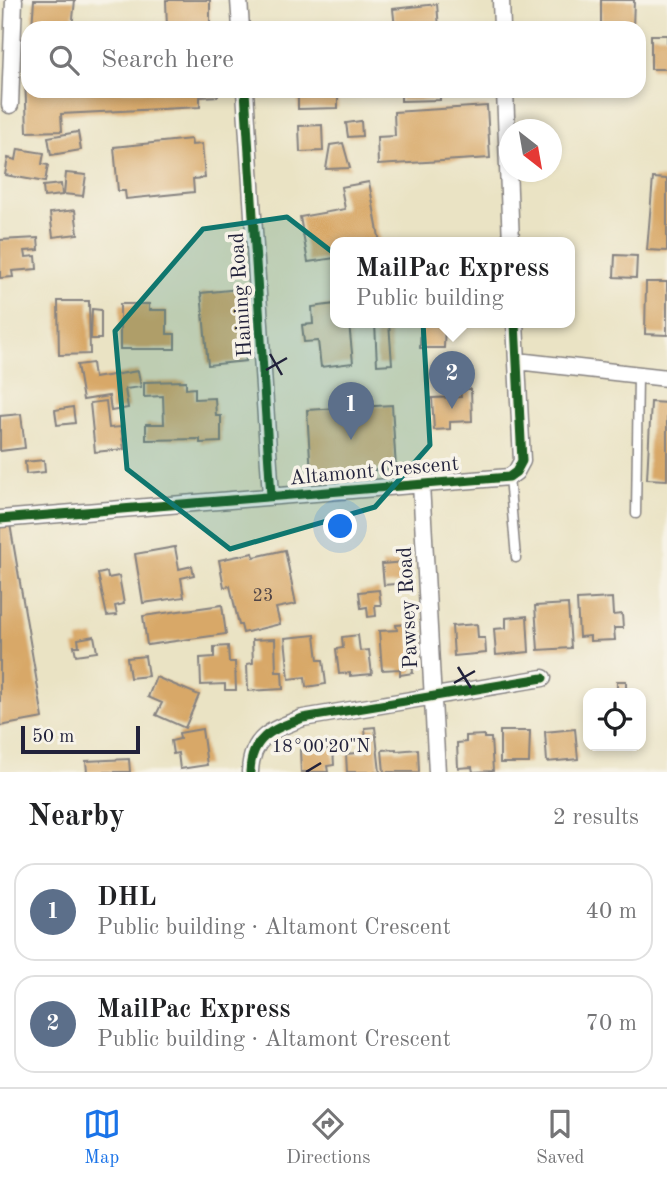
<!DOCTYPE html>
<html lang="en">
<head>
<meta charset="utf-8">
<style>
	body { margin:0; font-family:"Old Standard TT",serif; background:#f2f2f2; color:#202124 }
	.controls { position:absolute; right:21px; bottom:21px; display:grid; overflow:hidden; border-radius:14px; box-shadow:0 4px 10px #0003 }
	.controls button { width:63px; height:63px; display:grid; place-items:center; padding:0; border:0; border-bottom:2px solid #e0e0e0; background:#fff; color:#202124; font:35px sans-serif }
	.compass { position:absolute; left:499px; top:119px; width:63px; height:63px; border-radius:50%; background:#fff; box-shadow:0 4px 10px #0003; rotate:149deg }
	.scale { position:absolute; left:21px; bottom:18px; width:119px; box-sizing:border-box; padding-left:7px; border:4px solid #22223b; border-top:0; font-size:19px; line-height:24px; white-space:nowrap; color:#22223b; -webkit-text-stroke:5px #f7f3e8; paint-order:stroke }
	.you { position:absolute; left:341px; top:527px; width:24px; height:24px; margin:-18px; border:5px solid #fff; border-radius:50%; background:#1a73e8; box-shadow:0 0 0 10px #1a73e833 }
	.badge { display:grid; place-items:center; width:46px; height:46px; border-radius:50%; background:#1a73e8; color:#fff; font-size:23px; font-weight:700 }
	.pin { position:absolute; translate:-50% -58px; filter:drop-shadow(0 2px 4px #0008) }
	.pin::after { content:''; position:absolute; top:37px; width:24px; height:21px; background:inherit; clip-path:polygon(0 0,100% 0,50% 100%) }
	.popup { position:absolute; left:330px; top:237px; width:245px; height:91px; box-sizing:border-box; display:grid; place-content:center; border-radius:14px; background:#fff; filter:drop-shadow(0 2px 5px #0005); font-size:23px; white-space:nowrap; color:#757577 }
	.popup b { font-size:26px; color:#202124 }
	.popup::after { content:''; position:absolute; left:50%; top:100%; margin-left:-14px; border:14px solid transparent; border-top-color:#fff }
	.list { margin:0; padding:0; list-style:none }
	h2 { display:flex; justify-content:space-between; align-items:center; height:91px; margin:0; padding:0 28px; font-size:30px }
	h2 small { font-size:23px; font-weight:400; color:#757577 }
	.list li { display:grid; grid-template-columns:46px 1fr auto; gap:21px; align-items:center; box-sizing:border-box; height:98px; margin:0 14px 14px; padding:0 14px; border:2px solid #e0e0e0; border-radius:21px }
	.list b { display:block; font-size:26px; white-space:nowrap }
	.list p { margin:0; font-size:23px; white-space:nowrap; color:#757577 }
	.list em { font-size:23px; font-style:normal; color:#757577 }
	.icon { flex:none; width:38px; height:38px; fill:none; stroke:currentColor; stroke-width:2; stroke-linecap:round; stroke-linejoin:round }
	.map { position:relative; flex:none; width:667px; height:772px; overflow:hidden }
	.search { position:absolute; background:#fff; box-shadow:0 4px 10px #0003; left:21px; right:21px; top:21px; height:77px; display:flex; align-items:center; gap:18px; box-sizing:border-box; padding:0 24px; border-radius:21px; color:#757577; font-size:26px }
	.sheet { height:315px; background:#fff }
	nav { display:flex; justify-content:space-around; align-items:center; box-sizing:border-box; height:98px; border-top:2px solid #e0e0e0; background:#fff; font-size:19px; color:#757577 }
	nav a { display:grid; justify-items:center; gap:4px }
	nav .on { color:#1a73e8 }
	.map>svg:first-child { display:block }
	.building { fill:#d8a867 }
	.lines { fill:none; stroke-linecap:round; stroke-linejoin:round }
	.service-casing { stroke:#868280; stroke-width:11 }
	.minor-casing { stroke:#868280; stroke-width:19 }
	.service { stroke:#fff; stroke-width:8 }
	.minor { stroke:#fff; stroke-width:16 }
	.cycleway-casing { stroke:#f7f3e8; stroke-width:13 }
	.cycleway { stroke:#1b5e20; stroke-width:9 }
	.marked { fill:#0f766e; fill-opacity:0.2; stroke:#0f766e; stroke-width:5; stroke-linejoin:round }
	.ticks { fill:none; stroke:#22223b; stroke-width:2.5 }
	.labels { text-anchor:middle; stroke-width:7; stroke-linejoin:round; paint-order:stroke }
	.number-label { font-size:18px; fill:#504446 }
	.street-label { font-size:21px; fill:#22223b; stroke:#f7f3e8 }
	.ticks-label { font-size:18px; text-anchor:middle; fill:#22223b; stroke:#f7f3e8; stroke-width:7; stroke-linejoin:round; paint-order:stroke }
</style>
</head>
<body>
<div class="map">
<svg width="667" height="772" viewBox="0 0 667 772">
	<rect width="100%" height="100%" fill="#f7f3e8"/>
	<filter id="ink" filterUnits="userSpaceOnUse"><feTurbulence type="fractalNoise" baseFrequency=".0143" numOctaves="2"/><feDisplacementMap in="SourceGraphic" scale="14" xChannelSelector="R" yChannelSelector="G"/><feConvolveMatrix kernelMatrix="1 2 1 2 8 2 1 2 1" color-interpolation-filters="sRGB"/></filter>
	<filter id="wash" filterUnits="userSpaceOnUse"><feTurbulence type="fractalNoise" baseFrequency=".00686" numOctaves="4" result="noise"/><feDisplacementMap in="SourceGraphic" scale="28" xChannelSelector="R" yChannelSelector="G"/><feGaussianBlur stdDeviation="1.57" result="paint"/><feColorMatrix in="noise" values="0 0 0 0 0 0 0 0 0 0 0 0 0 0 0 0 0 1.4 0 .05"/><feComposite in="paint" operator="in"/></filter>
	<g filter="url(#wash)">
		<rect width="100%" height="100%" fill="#eae3c4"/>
		<g id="blocks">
			<!-- building -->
			<path class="building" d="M34,0H75L72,28H32Z
				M166,0H210V28H167Z
				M601,0H634L633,28H601Z
				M437,4L439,28H395L393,9Z
				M651,35H667V69H651Z
				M25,75H28V91H218V96L200,97V107L61,114L62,131L27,132Z
				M298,91H338V108L298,109Z
				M401,91H440V100L401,101Z
				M487,106L490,158L378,165L377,137L395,136L394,112Z
				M361,121L362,136L348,137L346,123Z
				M322,125L323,151L300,152L299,126Z
				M78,132L81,150L51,155L48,137Z
				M191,139L192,145L202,144L205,178L193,179L194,192L126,199L125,191H118L114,147Z
				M343,143L350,168L326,169L330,145Z
				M18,149L44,153L42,164L48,165L45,182L5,175L8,158L16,160Z
				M66,173L86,175L83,196L64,194Z
				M653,178L667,179V251L647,250Z
				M369,182L380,243H335V258L308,262L300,217L345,209L341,187Z
				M61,184L62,195L44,197L43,186Z
				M75,210L78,234L53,237L50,213Z
				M38,238L39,250L25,251L26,257L36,256L37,269L12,271L13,277L0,278V240Z
				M615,255L637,256L636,278L614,277Z
				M646,282H667V335L645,334Z
				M239,289L246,361L208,365L201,293Z
				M58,301H89L90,354L59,355Z
				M120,304H149V310H167V334H175V349H120Z
				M335,304V323H349L353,363L321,367L318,341L304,342L302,325L313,324L312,307Z
				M92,309L101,310V339H91Z
				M375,323H389L392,364L377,365Z
				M421,323H445L444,348H420Z
				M92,363L94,378L138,371L141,387L125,389L128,408L111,411L109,396L83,400L77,365Z
				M186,381V389L195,388V399L215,398L216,416H221V442L200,443V439L146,440V424H164L163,396L144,397V382Z
				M460,389H471L472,421L450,422V429L434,430L432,398L461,397Z
				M106,401L109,428L121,427L124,449L95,452L90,403Z
				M651,402L667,403V480L647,479Z
				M392,405L396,469L311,474L307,410Z
				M73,407L75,423L57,425L55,410Z
				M21,414L25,448L0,451V416Z
				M44,460L45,472L26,474L25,462Z
				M10,524L43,718L0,726V526Z
				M175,547L179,569L192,566L194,575L181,578L184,597L143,603L135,554Z
				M285,550L296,604L276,608L280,624L243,633L241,625H239L230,586L224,587L219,560L253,553L254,557Z
				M404,562L406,583L384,585L382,564Z
				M107,572L108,578L119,576L124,604L115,606L117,615L107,616L98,574Z
				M379,590L381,605H375L376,616L368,617L367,607L361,608L359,592Z
				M612,598L613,615L622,614L623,628H614L615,640L590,641V636L579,637L577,600Z
				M568,604L571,648L538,650L535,606Z
				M222,605L226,634L147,645L143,616Z
				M527,616L529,652L496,655L494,629L506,628V618Z
				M409,624L413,673L400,675V669L382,670L379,631L397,630L396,625Z
				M477,624L478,638H485L486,653L454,656L452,626Z
				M315,635L318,660H323L326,684L306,687L305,677L289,679L285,638Z
				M358,635L360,651L369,650L372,674L350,676V673L339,674L336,649L343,648L342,637Z
				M94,636L97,652L76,655L74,646H79L78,639Z
				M275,639L276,672H282L283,689L248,691L247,664L253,663L252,640Z
				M228,646L229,662H235L236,690H225V684L201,685L200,658L214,657V647Z
				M145,656L148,676L130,678L127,658Z
				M156,677L199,695L185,728L156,715L162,703L148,697Z
				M617,681H626V693H617Z
				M375,727L380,772H347L346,754L367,752L365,728Z
				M202,729L207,765L180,769L178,753L173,754L171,741L180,739L179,733Z
				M575,729L578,759L547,762L545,732Z
				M500,731H530L529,763H500Z
				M484,735V738H491L493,771L473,772L472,767L458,768L457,743L466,742V736Z
				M333,749L334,765L327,766L328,772H301L300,750Z
				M396,749V751L418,749L419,772H384L382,750Z
				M129,759L130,772H87L86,761Z"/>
		</g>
	</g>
	<g filter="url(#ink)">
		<use href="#blocks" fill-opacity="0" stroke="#868280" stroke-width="2"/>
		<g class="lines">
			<!-- service casing -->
			<g class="service-casing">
				<path id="service" d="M509,477L516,558
					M636,514L638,375"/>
			</g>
			<!-- minor casing -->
			<g class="minor-casing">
				<path id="minor" d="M239,0L241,28
					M501,0L502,28
					M245,91L271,496
					M505,91L511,243
					M10,105L14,0
					M517,361L667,378
					M421,484L437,772
					M0,519L509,477L516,472L522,461L515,323
					M250,772C251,736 274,729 303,718L543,678"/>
			</g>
			<!-- service -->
			<use href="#service" class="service"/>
			<!-- minor -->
			<use href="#minor" class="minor"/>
			<!-- cycleway casing -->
			<g class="cycleway-casing">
				<path id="cycleway" d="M245,91L271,496
					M0,519L509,477L516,472L522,461L515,323
					M250,772C251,736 274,729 303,718L543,678"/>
			</g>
			<!-- cycleway -->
			<use href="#cycleway" class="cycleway"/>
		</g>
	</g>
	<!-- marked area -->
	<path class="marked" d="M287,217L423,322L430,445L375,507L230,549L127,469L115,331L203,229Z"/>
	<!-- ticks -->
	<path class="ticks" d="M270,354L282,375M266,370L287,358M458,667L471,688M454,683L475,671M306,772L321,763"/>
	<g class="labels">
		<!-- number labels -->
		<g class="number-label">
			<text x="263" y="601">23</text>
		</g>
		<!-- street labels -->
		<g class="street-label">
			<text transform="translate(240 295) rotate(-94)" y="7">Haining Road</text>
			<text transform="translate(374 470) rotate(-5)" y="7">Altamont Crescent</text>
			<text transform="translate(407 608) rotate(-93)" y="7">Pawsey Road</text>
		</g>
	</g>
	<g class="ticks-label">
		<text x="321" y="752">18°00'20"N</text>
	</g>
</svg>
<div class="controls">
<button><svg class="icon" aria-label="locate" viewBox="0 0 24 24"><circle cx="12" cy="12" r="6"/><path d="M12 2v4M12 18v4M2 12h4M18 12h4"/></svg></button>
</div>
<svg class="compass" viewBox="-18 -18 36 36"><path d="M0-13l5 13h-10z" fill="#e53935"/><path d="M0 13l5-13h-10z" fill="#757577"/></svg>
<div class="scale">50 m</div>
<div class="you"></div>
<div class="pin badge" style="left:351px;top:440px;background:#5c6f8a">1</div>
<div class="pin badge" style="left:452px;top:409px;background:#5c6f8a">2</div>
<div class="popup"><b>MailPac Express</b>Public building</div>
<div class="search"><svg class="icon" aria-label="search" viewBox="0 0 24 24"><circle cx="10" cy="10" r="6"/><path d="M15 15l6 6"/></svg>Search here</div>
</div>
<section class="sheet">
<h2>Nearby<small>2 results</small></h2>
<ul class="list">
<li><span class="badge" style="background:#5c6f8a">1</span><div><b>DHL</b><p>Public building · Altamont Crescent</p></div><em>40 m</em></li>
<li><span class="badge" style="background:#5c6f8a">2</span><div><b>MailPac Express</b><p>Public building · Altamont Crescent</p></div><em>70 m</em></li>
</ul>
</section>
<nav>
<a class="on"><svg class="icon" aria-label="map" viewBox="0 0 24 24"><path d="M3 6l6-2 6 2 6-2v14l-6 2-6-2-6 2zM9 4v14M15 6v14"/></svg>Map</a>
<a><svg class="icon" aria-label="directions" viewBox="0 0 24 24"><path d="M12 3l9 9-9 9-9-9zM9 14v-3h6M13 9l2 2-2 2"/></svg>Directions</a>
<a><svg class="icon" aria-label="saved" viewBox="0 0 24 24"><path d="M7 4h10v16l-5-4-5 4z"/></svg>Saved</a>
</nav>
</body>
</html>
